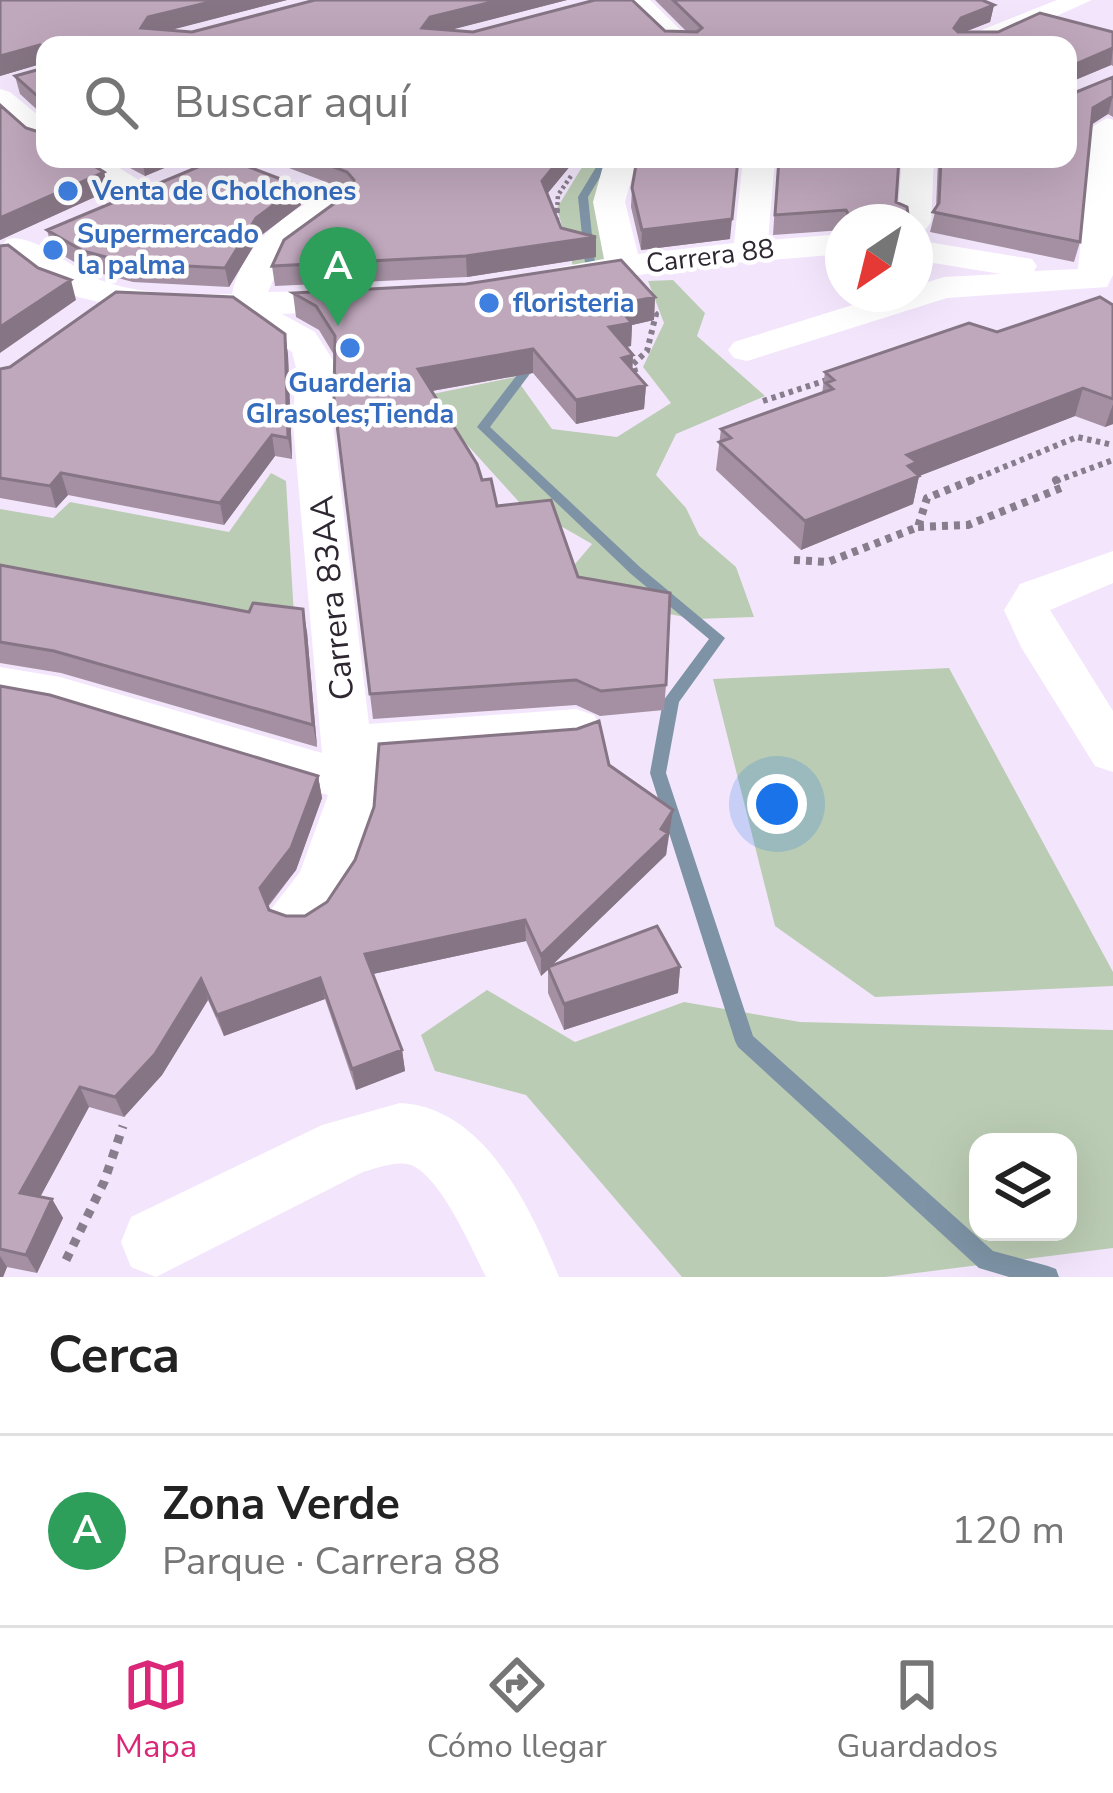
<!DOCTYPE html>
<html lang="es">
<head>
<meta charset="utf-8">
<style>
	body { margin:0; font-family:"Nunito Sans",sans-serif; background:#f2f2f2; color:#222 }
	.controls { position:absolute; right:36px; bottom:36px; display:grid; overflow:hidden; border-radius:24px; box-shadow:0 12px 48px #0002 }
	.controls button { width:108px; height:108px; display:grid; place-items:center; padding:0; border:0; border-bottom:3px solid #e0e0e0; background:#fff; color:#222; font:60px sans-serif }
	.compass { position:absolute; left:825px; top:204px; width:108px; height:108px; border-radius:50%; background:#fff; box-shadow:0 12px 48px #0002; rotate:215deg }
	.you { position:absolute; left:777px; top:804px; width:42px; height:42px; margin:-30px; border:9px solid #fff; border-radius:50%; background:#1a73e8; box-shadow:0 0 0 18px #1a73e833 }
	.badge { display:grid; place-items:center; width:78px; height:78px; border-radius:50%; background:#db2777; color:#fff; font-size:39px; font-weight:700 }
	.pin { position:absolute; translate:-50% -99px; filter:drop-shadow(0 3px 6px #0008) }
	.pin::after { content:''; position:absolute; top:63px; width:42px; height:36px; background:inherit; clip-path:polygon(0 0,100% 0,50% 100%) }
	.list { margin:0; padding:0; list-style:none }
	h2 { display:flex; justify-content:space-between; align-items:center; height:156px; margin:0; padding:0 48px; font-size:51px }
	h2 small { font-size:39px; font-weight:400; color:#767676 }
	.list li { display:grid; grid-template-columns:78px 1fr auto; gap:36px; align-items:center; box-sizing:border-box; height:192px; padding:0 48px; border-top:3px solid #e0e0e0 }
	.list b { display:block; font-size:45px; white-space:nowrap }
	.list p { margin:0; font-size:39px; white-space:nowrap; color:#767676 }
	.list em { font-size:39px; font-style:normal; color:#767676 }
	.icon { flex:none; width:66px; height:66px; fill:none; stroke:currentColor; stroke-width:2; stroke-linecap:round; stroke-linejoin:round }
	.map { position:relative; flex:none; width:1113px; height:1277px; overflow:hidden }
	.search { position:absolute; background:#fff; box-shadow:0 12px 48px #0002; left:36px; right:36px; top:36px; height:132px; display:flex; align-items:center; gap:30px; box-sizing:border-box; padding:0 42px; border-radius:24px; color:#767676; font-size:45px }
	.sheet { height:348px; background:#fff }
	nav { display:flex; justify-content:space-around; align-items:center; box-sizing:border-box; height:168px; border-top:3px solid #e0e0e0; background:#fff; font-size:33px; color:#767676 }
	nav a { display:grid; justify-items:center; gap:6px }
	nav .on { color:#db2777 }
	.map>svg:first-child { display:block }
	.green { fill:#bbccb4; fill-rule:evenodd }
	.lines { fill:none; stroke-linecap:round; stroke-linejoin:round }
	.stream { fill:#7e94a6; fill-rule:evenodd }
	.path-far3 { stroke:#877d8d; stroke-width:4.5; stroke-dasharray:3 3; stroke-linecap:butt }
	.path-far2 { stroke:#877d8d; stroke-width:6; stroke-dasharray:4.5 4.5; stroke-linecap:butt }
	.path-far1 { stroke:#877d8d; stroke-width:8; stroke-dasharray:6 6; stroke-linecap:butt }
	.path { stroke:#877d8d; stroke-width:9; stroke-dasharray:8 8; stroke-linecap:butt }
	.minor { fill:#fff; fill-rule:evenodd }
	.wall { fill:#a490a2 }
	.shaded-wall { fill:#867584 }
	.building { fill:#bfa7bc; stroke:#867584; stroke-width:3 }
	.shop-dot { fill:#3f7fe0; stroke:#fff; stroke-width:4.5 }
	.labels { text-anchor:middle; stroke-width:9; stroke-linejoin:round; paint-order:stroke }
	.far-shop-label { font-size:27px; font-weight:bold; fill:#366cbe; stroke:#fff; text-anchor:start }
	.far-street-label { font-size:27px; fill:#2e2732; stroke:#fff }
	.street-label { font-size:33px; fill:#2e2732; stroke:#fff }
</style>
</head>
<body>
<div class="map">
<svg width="1113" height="1277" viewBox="0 0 1113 1277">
	<rect width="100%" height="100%" fill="#f3e6fc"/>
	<!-- green -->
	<path class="green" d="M587,159H616L610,266L574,270L557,208Z
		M673,280L705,313L697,336L765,396L676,434L656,475L686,508L699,535L736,567L754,617L695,619L582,597L570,570L592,544L519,502L423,396L515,377L552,429L617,437L671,403L643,367L664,323L648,281Z
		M271,473L286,481L294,616L0,580V509L53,518L70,502L229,532Z
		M949,668L1113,972V986L875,997L775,926L713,679Z
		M487,990L575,1042L684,1002L800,1022L1113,1030V1248L885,1277H682L526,1095L435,1071L421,1035ZM978,1142H1068V1232H978Z"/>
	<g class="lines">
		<!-- stream -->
		<path class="stream" d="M601,159H611L588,197L596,273L591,276L586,273L578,197Z
			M523,362L527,363L532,371L490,427L641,568L725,638L679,702L666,773L753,1036L993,1251L1048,1266L1056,1269L1059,1277H1009L979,1268L738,1047L735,1041L650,773L663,701L709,639L631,574L477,427L520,371L517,366L519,363Z"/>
		<!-- path-far3 -->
		<path class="path-far3" d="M557,211L558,195L571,176"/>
		<!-- path-far2 -->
		<path class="path-far2" d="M556,222L557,208
			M638,381L633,364L647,351L656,314L648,306
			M763,401L830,379
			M970,481L1077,437L1113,445
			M1056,481L1113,460"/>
		<!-- path-far1 -->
		<path class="path-far1" d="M918,527L968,525L1061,488L1056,480L1063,478
			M794,560L828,562L918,527L927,498L977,478"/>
		<!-- path -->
		<path class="path" d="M66,1260L104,1182L123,1126"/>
		<!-- minor -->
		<path class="minor" d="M622,0H650L696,45H667Z
			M1057,0H1092L992,45H955L959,39Z
			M0,89L10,92L45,121V146L34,143L0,113Z
			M1107,118L1113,120V275L1107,287L947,298L747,361L734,358L728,350L734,342L888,294H915V286L944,277L1001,274L915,260V240L1032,259L1037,266L1034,271L1078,269L1092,127Z
			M66,159H105L163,195L158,202H136Z
			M605,159H637L625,202L638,254L734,243L743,159H775L768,240L843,234V254L698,266L562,287L550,283L544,276L550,269L604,259L593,202Z
			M902,159H934L931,222L926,229L915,232V222H897Z
			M336,192L352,202L283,257L268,292L356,290L369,293L374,301L369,309L282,314L315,332L333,360V424L369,724L576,709L594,715L602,728L594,741L576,747L377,762C389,802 354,911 313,931C300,937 291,934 278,929L269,912L300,872L328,795L59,713L0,703V667L60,677L322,753L293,424L296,368L292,352L241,316L133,310L78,297L40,279L2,246L7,239C34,232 71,269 100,280C140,295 189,295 232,294C240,248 291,203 336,192Z
			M1113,551V583L1050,610L1113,711V772L1095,766L1021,647L1004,610L1020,584Z
			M400,1103C485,1107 531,1209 559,1277H486C472,1249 441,1177 411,1165C397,1160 376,1168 363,1172L156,1277L131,1267L121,1242L131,1217L322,1125Z"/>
	</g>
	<!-- wall -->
	<path class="wall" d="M0,0H287L169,30L192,32L315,0H567L449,30L473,32L595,0H632L665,31L687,32L655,0H982L994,5L990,22L964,32H998L1040,13L1113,32V66L1111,65L1068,83V89L1074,93L1113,77V117L1108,114L1091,124L1080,242L1074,262L930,232L936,208L938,159H1068V45H45V159H83L104,172L108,191L0,240V105L26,128L39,132L45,127V117L20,94L15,76L44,68V63L0,76Z
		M113,159H186L145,176Z
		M265,159H576L547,194L561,228L596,257L467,277L275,286L272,266L350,191Z
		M778,159H899L896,202L909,222H843V230L773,235Z
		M632,188L730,239L641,250L631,207Z
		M301,205L259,237L229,287L133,282L88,270L52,249L47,230Z
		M293,293L655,297L654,320L632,325L631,346L626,347L633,355L632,369L646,385L644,409L576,424L533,373L432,391L497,506L578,577L666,685L664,710L600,716L576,705L373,719L334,400V355L319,330L296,317Z
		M1113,305V424L1105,427L1075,416L919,476L913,504L801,550L716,470L721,429L822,394L825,372Z
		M285,334L288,355L292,459L275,456L224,525L68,495L56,508L0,498V369Z
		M0,565L307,632L317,747L61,673L0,663Z
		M0,686L318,776L322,798L296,870L268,907L269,910L286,916H305L609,765L671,832L668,836L666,855L552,965L680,967L678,993L564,1030L548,993V970L541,976L526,941L373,974L402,1050L405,1071L356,1090L325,999L224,1036L208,1000L162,1075L124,1117L89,1107L40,1197L52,1199L63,1218L37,1273L7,1267L3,1277H0Z"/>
	<!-- shaded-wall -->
	<path class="shaded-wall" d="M218,0H287L152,35L141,28L148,17Z
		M500,0H567L431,35L422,28L430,17Z
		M994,5L990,22L957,35L954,28L961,18Z
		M40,45L44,63L0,76V56Z
		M1113,48L1111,65L1068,83L1069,67Z
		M1113,96L1108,114L1088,127L1093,108Z
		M142,159H186L145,176Z
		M560,159H576L542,200V181Z
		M738,159L730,239L641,250L642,230Z
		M104,172L108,191L0,240V218Z
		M299,186L301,205L259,237L229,287L225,268L256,218Z
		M596,237V257L467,277L466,256Z
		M71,280L76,300L0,353V327Z
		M655,297L654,320L632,325L631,346L608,351L609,327L616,305Z
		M285,334L288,355L292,459L288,438Z
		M533,349V373L420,393L418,369Z
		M633,355L632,379L622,358Z
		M646,385L644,409L576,424V400Z
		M1083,388L1075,416L914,478L919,476L913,504L801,550L805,521L907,455Z
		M1113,404V424L1105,427Z
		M272,435L275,456L224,525L220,503Z
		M61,473L68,495L56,508L50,486Z
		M303,609L307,632L317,747L313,725Z
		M318,776L322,798L296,870L265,909L260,888Z
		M673,810L666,855L541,976V955L661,829Z
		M525,920L526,941L368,975L365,954Z
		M680,967L678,993L564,1030V1004Z
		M320,978L325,999L224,1036L217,1015Z
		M201,979L208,1000L162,1075L124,1117L115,1097Z
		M402,1050L405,1071L356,1090L352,1069Z
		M80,1087L89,1107L32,1212L20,1193Z
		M52,1199L63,1218L37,1273L26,1255Z
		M0,1256L7,1267L3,1277H0Z"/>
	<!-- building -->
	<path class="building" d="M0,0H218L148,17L141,28L192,32L315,0H500L430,17L422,28L473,32L595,0H632L665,31L697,32L702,28L673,0H982L994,5L961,18L954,28L958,32H998L1040,13L1113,32V48L1069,67L1068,89L1074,93L1113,77V96L1093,108L1080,242L933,212L939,203L941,159H1068V45H45V49L40,45L0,56Z
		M45,51V159H83L104,172L0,218V105L26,128L39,132L45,127V103L15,76L44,68Z
		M217,159H228L299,186L256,218L225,268L129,263L83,251L47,230Z
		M313,159H560L542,181L561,228L596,237L466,256L272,266L284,240L350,192L354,180L347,172Z
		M637,159H738L732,219L642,230L632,188Z
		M779,159H899L896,202L907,207L909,222L851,219L846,210L775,215Z
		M8,245L38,268L71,280L0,327V246Z
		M621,260L655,297L616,305L632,323L609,327L633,355L622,358L646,385L576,400L533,349L418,369L477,464L482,480L491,479L497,506L551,500L578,577L670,593L666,685L601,691L576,680L370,694L334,400L335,336L316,306L293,293L466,284Z
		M116,292L233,297L285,334L288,438L272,435L220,503L61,473L50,486L0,478V369L10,367Z
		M1100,297L1113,305V399L1083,388L907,455L917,462L908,466L919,476L805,521L719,442L731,438L721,429L833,389L826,383L834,380L825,372L969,323L997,332Z
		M0,565L249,612L253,603L303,609L313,725L54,651L0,642Z
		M0,686L50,695L318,776L291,848L260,888L269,910L286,916H305L327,902L355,860L374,807L379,744L577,729L599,721L609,765L673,810L661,829L668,833L541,955L525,920L365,954L402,1050L352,1069L320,978L217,1015L201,979L155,1054L115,1097L80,1087L20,1193L52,1199L26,1255L0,1249Z
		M657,926L680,967L564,1004L548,967Z"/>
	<!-- markers -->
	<g class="shop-dot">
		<circle cx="68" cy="191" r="12"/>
		<circle cx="53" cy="250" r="12"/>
		<circle cx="489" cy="303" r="12"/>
		<circle cx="350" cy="348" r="12"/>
	</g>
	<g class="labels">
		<!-- far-shop labels -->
		<g class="far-shop-label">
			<text x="92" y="200">Venta de Cholchones</text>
			<text x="77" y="243">Supermercado<tspan x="77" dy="31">la palma</tspan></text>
			<text x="513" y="312">floristeria</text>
			<text x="350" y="392" text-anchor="middle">Guarderia<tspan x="350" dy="31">GIrasoles;Tienda</tspan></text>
		</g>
		<!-- far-street labels -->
		<g class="far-street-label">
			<text transform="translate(710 256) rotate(-7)" y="9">Carrera 88</text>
		</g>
		<!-- street labels -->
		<g class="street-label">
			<text transform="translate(331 598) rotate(-96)" y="12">Carrera 83AA</text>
		</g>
	</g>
</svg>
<div class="controls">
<button><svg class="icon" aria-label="layers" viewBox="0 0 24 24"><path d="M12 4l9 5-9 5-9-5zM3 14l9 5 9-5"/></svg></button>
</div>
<svg class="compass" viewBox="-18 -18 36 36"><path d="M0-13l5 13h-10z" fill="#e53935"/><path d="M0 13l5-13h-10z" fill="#767676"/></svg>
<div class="you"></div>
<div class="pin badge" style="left:338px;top:326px;background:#2e9e5b">A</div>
<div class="search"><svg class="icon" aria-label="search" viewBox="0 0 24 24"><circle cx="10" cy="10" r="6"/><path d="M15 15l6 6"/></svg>Buscar aquí</div>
</div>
<section class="sheet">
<h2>Cerca<small></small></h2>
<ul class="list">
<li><span class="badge" style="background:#2e9e5b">A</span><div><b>Zona Verde</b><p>Parque · Carrera 88</p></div><em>120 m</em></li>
</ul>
</section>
<nav>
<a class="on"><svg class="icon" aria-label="map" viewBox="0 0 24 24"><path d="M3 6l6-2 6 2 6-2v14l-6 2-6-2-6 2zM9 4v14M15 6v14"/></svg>Mapa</a>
<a><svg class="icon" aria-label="directions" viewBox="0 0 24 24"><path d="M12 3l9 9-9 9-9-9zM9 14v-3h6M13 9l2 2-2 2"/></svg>Cómo llegar</a>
<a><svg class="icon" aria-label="saved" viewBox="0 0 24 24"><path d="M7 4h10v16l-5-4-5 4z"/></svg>Guardados</a>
</nav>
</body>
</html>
